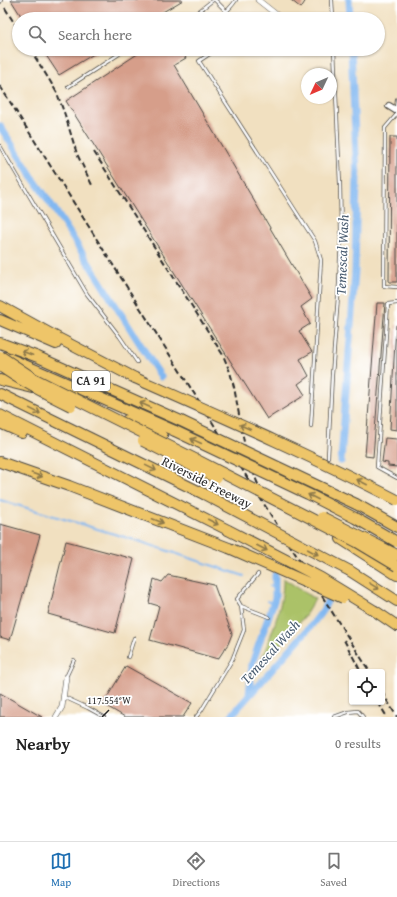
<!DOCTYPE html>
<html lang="en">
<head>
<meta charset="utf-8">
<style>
	body { margin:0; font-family:"Gentium Book Plus",serif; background:#f6f6f6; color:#222 }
	.controls { position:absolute; right:12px; bottom:12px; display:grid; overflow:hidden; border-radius:4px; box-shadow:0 1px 3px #0004 }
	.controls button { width:36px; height:36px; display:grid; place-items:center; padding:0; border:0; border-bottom:1px solid #e0e0e0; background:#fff; color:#222; font:20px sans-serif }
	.compass { position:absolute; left:301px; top:68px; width:36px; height:36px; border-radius:50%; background:#fff; box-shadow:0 1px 3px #0004; rotate:226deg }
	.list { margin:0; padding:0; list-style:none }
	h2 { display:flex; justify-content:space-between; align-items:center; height:52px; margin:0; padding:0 16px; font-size:17px }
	h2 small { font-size:13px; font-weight:400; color:#767676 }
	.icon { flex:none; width:22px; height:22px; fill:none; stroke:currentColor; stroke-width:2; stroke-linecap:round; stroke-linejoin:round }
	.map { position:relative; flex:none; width:397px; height:717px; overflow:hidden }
	.search { position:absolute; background:#fff; box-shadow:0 1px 3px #0004; left:12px; right:12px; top:12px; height:44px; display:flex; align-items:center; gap:10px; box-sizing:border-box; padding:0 14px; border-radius:22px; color:#767676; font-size:15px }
	.sheet { height:124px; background:#fff }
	nav { display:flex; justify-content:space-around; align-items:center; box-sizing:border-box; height:56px; border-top:1px solid #e0e0e0; background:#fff; font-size:11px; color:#767676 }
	nav a { display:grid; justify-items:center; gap:2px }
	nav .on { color:#1f6fb2 }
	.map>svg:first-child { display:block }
	.green { fill:#abc267; stroke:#6b7649 }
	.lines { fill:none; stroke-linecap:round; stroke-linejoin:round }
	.stream { stroke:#82b8f1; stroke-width:2 }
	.canal { stroke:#82b8f1; stroke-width:7 }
	.building { fill:#d69e8a }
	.service-casing { stroke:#494641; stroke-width:4 }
	.minor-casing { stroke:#494641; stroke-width:6 }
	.tertiary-casing { stroke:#494641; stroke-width:8 }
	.motorway-casing { stroke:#494641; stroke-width:12 }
	.service { stroke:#fff; stroke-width:2.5 }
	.minor { stroke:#fff; stroke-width:5 }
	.tertiary { stroke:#fff; stroke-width:6 }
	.motorway { stroke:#eec569; stroke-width:10 }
	.rail { stroke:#2b2b2b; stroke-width:2; stroke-dasharray:6 3; stroke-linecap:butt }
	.motorway-bridge-casing { stroke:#494641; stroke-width:12; stroke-linecap:butt }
	.motorway-bridge { stroke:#eec569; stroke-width:10 }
	.oneway { stroke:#8c784a }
	.ticks { fill:none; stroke:#2b2b2b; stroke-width:1.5 }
	.labels { text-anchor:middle; stroke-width:3.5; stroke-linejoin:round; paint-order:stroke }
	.shield { fill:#fff; stroke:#6b6b6b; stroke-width:1 }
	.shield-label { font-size:12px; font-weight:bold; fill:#2b2b2b }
	.street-label { font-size:13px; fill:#2b2b2b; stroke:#fff }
	.water-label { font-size:14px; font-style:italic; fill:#495c70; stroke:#fff }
	.ticks-label { font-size:10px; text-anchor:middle; fill:#2b2b2b; stroke:#fff; stroke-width:3.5; stroke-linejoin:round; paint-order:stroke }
</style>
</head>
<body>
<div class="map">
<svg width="397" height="717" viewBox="0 0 397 717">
	<rect width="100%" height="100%" fill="#fff"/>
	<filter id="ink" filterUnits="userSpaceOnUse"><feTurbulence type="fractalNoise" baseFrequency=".025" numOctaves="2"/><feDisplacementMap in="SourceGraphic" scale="8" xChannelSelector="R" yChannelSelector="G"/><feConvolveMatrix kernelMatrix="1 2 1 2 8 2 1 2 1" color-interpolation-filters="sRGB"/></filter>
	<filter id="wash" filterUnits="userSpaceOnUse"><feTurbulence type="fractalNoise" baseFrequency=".012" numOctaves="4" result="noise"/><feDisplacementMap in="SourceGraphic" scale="16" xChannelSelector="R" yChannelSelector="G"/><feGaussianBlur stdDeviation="0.9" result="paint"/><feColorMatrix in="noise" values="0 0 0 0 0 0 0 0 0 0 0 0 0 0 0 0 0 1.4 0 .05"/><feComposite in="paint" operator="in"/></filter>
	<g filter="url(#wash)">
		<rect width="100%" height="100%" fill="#f1e0c0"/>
		<!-- green -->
		<path class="green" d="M283,578L315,599L304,617L257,672C267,643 284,609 283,578Z"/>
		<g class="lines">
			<!-- stream -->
			<path class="stream" d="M0,500L138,541L244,576
				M270,586L275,588
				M267,601L273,604"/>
			<!-- canal -->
			<path class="canal" d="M349,0L350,19
				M0,126L33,178L53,207L161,377
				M341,461L355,271L357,177L351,49
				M249,695L252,664L275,598V575
				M230,717L311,626L323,610L327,602"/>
		</g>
		<g id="blocks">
			<!-- building -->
			<path class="building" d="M11,0H183L151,19H23Z
				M291,0H306L301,8Z
				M42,49H102L59,75Z
				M145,49H180L186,58L174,65L312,299L301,307L310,324L299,331L312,352L300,359L309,376L298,384L305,395L267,419L66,101Z
				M390,137H397V282H389Z
				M377,303H385L373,457L365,456Z
				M396,325H397V430L390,429Z
				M385,438L397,439V467L388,466V463L382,462Z
				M0,524L40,535L10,640L0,637Z
				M66,541L134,559L115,633L48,614Z
				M168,575L214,585L232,634L228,644L218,659L150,640L159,606L149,603L154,579L162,582Z
				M126,666L192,703L183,717H125L103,704Z
				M0,693L42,717H0Z"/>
		</g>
	</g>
	<g filter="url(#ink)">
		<use href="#blocks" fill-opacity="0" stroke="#494641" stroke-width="1"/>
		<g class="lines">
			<!-- service casing -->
			<g class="service-casing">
				<path id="service" d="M215,0L227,12L226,19
					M332,0L333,19
					M0,2L1,0
					M189,19L213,0
					M218,19C225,13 231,8 236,0
					M217,49L199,61L315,241L321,260L311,426
					M68,87L127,49
					M396,110L397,99
					M397,114L385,128L384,286L397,287
					M0,146L87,294L120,337L137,362
					M397,303L388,304L377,467L397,478
					M328,457L332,375L339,284L341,232L340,184L334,49
					M241,606L269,617
					M128,657L134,638
					M66,677L74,660
					M64,697L88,708L104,717
					M196,717L201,711L232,660L244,630L241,606L237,599L258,574
					M334,717L348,712L358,711L363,717"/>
			</g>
			<!-- minor casing -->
			<g class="minor-casing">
				<path id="minor" d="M258,0L282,19
					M56,717L62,707L66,677"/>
			</g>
			<!-- tertiary casing -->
			<g class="tertiary-casing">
				<path id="tertiary" d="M389,106L397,111"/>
			</g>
			<!-- motorway casing -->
			<g class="motorway-casing">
				<path id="motorway" d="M0,306L58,338L135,378
					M0,320L56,344
					M0,343L38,357L181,421
					M6,357L80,389L175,431
					M0,380L33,388
					M0,394L204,494
					M0,415L228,530
					M127,420L162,436
					M0,423L22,433
					M0,462L69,486L229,548
					M356,504L397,527
					M341,539L397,575
					M350,571L397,601
					M375,611L397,626"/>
			</g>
			<!-- service -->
			<use href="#service" class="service"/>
			<!-- minor -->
			<use href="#minor" class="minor"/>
			<!-- tertiary -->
			<use href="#tertiary" class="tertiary"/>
			<!-- motorway -->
			<use href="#motorway" class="motorway"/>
			<!-- rail -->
			<path class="rail" d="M5,8L19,31
				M30,49L50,81L57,93L65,115L77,154L92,185
				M0,86L370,672
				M94,152L223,355L230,372L234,387L246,453L257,482L262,492
				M344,640L361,672
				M382,692L397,717
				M378,702L387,717"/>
			<!-- motorway-bridge casing -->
			<g class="motorway-bridge-casing">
				<path id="motorway-bridge" d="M0,356L33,378L199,461L357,542L397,566
					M0,366C22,382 46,394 71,406
					M135,378C223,417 312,456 397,500
					M181,421L356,504
					M175,431L308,494L355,518L397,542
					M143,441L216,478
					M204,494L350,571
					M322,517L397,555
					M228,530L321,578L375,611
					M229,548L343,598"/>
			</g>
			<!-- motorway-bridge -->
			<use href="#motorway-bridge" class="motorway-bridge"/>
		</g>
		<!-- one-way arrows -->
		<defs><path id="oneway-shaft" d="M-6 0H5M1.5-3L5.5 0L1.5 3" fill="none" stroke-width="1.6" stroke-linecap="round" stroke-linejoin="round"/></defs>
		<g class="oneway">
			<use href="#oneway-shaft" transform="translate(27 353) rotate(-159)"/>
			<use href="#oneway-shaft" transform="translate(145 405) rotate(-156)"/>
			<use href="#oneway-shaft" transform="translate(35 411) rotate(26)"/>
			<use href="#oneway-shaft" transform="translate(245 427) rotate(-156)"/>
			<use href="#oneway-shaft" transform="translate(196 441) rotate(-155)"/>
			<use href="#oneway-shaft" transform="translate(151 468) rotate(26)"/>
			<use href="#oneway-shaft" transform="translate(37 475) rotate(19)"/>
			<use href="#oneway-shaft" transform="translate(362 482) rotate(-153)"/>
			<use href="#oneway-shaft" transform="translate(313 497) rotate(-153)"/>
			<use href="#oneway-shaft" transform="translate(158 521) rotate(21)"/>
			<use href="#oneway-shaft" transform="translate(213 522) rotate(27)"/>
			<use href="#oneway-shaft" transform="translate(262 548) rotate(27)"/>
			<use href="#oneway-shaft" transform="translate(313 552) rotate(28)"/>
			<use href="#oneway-shaft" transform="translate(374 586) rotate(31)"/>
		</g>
	</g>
	<!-- ticks -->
	<path class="ticks" d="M102,717L109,710"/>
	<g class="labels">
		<!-- shield labels -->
		<rect class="shield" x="72" y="371" width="38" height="20" rx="3"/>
		<g class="shield-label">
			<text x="91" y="385">CA 91</text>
		</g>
		<!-- street labels -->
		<g class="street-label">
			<text transform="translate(207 482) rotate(27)" y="5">Riverside Freeway</text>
		</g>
		<!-- water labels -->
		<g class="water-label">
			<text transform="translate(342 255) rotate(-88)" y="5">Temescal Wash</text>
			<text transform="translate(270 652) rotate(-48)" y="5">Temescal Wash</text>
		</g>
	</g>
	<g class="ticks-label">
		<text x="109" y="704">117.554°W</text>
	</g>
</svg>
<div class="controls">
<button><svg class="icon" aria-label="locate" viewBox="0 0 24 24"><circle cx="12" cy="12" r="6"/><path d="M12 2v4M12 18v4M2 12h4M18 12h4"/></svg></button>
</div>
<svg class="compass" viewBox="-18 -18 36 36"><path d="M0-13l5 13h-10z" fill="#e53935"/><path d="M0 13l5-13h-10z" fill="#767676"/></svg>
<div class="search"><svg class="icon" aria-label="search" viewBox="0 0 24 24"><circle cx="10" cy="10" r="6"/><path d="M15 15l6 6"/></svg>Search here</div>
</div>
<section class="sheet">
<h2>Nearby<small>0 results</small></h2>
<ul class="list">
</ul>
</section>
<nav>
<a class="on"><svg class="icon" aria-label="map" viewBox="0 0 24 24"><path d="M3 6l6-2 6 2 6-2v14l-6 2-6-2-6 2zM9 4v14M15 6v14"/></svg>Map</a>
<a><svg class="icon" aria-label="directions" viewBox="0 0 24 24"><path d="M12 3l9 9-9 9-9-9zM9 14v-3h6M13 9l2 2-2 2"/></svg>Directions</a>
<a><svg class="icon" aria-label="saved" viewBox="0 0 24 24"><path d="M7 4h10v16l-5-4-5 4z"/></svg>Saved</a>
</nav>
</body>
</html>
